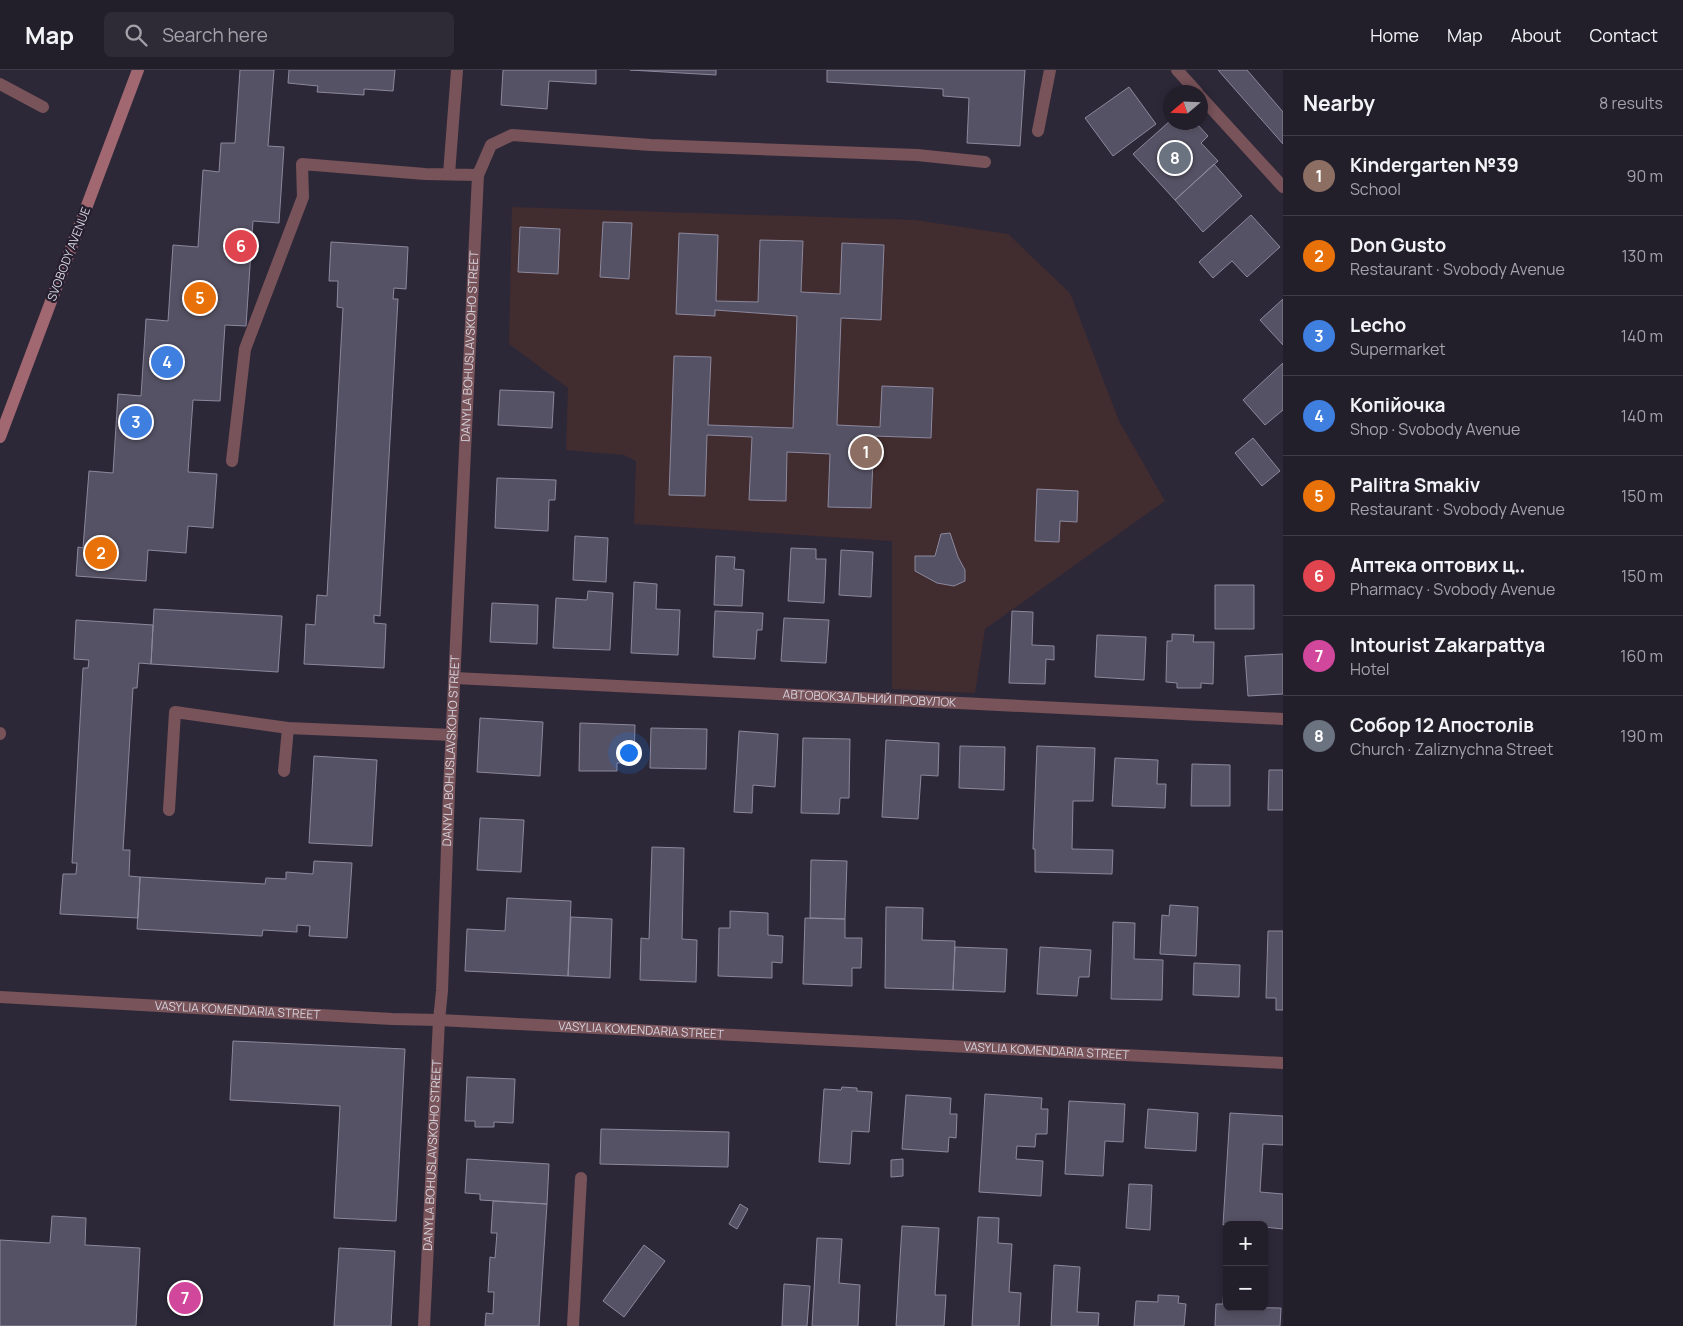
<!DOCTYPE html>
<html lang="en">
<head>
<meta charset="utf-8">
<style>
	body { margin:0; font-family:Manrope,sans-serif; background:#2e2b36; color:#f1f3f6 }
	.controls { position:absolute; right:15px; bottom:15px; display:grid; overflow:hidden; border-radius:8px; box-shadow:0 2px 8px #0003 }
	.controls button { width:45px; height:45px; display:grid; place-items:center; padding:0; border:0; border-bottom:1px solid #3f3c47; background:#221e2a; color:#f1f3f6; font:25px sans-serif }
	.compass { position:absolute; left:1163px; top:15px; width:45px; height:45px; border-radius:50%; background:#221e2a; box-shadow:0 2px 8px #0003; rotate:251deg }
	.you { position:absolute; left:628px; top:682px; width:18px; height:18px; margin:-12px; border:4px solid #fff; border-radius:50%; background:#1a73e8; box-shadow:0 0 0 8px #1a73e833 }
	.badge { display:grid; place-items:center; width:32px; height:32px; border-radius:50%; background:#89bafc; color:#fff; font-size:16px; font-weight:700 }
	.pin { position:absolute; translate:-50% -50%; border:2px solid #fff; box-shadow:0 1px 5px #0006 }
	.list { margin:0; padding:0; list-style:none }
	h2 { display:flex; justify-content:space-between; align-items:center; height:65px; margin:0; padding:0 20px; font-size:21px }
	h2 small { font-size:16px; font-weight:400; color:#a2a2a8 }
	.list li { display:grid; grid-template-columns:32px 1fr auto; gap:15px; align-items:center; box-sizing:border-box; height:80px; padding:0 20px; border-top:1px solid #3f3c47 }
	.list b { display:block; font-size:19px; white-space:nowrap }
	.list p { margin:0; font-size:16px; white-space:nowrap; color:#a2a2a8 }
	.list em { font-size:16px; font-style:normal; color:#a2a2a8 }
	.icon { flex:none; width:28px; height:28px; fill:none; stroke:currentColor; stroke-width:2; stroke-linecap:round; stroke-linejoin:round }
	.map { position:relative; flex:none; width:1283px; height:1256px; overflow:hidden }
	header { display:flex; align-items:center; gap:30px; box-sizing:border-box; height:70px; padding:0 25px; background:#221e2a; border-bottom:1px solid #3f3c47 }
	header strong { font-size:24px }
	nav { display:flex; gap:28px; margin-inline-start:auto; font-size:18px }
	.search { width:350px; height:45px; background:#2e2b36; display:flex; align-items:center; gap:12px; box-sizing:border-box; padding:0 18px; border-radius:8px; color:#a2a2a8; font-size:19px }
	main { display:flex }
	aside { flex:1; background:#221e2a }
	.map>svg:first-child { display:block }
	.education { fill:#412c2f }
	.building { fill:#565265; stroke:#8c889d }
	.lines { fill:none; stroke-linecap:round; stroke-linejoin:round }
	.service { stroke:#785359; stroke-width:12 }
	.minor { stroke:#785359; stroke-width:12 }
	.secondary { stroke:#a26872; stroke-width:12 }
	.labels { text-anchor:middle; stroke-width:4.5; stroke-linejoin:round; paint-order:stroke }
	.street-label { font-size:12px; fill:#d6d2dd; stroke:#241e2e }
</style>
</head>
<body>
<header>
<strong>Map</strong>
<div class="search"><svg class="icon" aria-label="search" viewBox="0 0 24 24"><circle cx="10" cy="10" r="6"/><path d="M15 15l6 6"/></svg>Search here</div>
<nav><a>Home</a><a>Map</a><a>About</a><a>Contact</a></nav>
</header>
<main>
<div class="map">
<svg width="1283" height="1256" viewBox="0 0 1283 1256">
	<rect width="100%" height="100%" fill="#2d2838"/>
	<!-- education -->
	<path class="education" d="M512,137L915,150L1008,164L1070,223L1119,351L1165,431L985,559L975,623L892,619V471L634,454L636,391L624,385L566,380L568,318L509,274Z"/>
	<!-- building -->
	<path class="building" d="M240,0H274L268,76L284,77L279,153L253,151L246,256L225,255L220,331L193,330L188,402L217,404L213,458L188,456L186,483L148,480L146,511L76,506L78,477L83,478L89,401L113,403L118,324L141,326L146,249L168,251L173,175L198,177L203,100L219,102L221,73H235Z
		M289,0H395L393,21L364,19V25L317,22L318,16L288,13Z
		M503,0H596V14L549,11L547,39L501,35Z
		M630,0H716V5Z
		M827,0H1025L1020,76L967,73L969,28L943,26V19L827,12Z
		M1218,0H1247L1283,42V74Z
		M1129,17L1156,54L1113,86L1085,48Z
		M1170,51V52H1183L1190,60L1197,54L1208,66L1201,73L1218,91L1175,130L1133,84Z
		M1214,94L1242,126L1203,162L1175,130Z
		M1251,145L1280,177L1247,207L1232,191L1213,208L1199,192Z
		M603,152L632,153L629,209L600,207Z
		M520,157L560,159L558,204L518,202Z
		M679,163L718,165L716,231L758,232L760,170L803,171L801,222L840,224L842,173L884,175L881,250L841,248L837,355L880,357L882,316L933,318L931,368L874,366L871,438L828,437L830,384L787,382L786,431L749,430L752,367L707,365L705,426L669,425L674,286L711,287L708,355L793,358L797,246L715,240V246L676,244Z
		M331,172L408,177L406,219L394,218L393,229H398L380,546L374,545V553L386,554L384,598L304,594L306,554L315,555L317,525L327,526L343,238L337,237L338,211H329Z
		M1283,229V275L1260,250Z
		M1283,293V340L1265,355L1243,330Z
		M500,320L554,322L552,358L498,355Z
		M1253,368L1280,401L1262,416L1235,383Z
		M497,408L556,410L555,430H549L548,461L495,458Z
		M1037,419L1078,421L1077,452L1060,451L1059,472L1035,471Z
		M950,463L958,487L965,500V511L954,516L937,513L915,501V486H935L941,464Z
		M575,466L608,468L606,512L573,510Z
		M791,478L816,479V489H826L824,533L788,531Z
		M841,480L873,482L871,527L839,525Z
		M716,486L735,487L734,499L744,500L742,536L714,535Z
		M634,512L657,514L656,539L680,540L678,585L631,583Z
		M1215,515H1254V559H1215Z
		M588,521L613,523L610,580L553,578L556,528L587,530Z
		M492,533L538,535L537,574L490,572Z
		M154,539L282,546L278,602L151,594Z
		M715,541L763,543L762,560H757L755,589L713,587Z
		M1012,541L1033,542L1032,575L1054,576V590L1046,589L1045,614L1009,613Z
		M784,548L829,550L826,593L781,591Z
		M76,550L153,555L151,594L139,593L137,618H133L123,780H130L129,806L140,807L138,848L60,844L63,804H76L77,793H72L83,598H88L89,590L74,589Z
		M1172,564L1194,565L1193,572H1214L1213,614L1201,613V618H1177V613L1166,612L1167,571H1172Z
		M1097,565L1146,567L1144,610L1095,607Z
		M1283,584V624L1248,626L1245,586Z
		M480,648L543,652L540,706L477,702Z
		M580,653L635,655L634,693H617V701H579Z
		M651,658L707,659L706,699L650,698Z
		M739,661L778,664L775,717L753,715L752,743L734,742Z
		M803,668L850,669L849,728H840L839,744L801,743Z
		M886,670L939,673L938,706L921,705L918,749L882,747Z
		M960,676L1005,677L1004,720L959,718Z
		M1037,676L1095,678L1093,731H1073L1072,779L1113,780L1112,804L1035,802V779H1033Z
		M314,686L377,690L372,776L309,773Z
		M1115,688L1158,690L1157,714H1166L1165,738L1112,736Z
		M1192,694L1230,695V736H1191Z
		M1269,700H1283V740H1268Z
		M480,748L524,750L521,802L477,800Z
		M652,777L684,778L682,869L697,870L696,912L640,910L641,868L649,869Z
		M811,790L847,791L845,849L810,848Z
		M314,791L352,793L347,868L309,866L310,856L297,855V862L263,860L262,866L137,859L140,807L265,814L266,808L286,809V802L313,804Z
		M507,828L571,831L568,906L465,901L467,859L505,861Z
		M1170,835L1198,837L1196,886L1160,884L1162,845L1169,846Z
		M886,837L923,838L922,870L955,871L953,920L885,918Z
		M730,841L768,843V865L783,866L782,893L772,892V908L718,906L719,858H730Z
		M571,847L612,849L610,908L568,906Z
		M805,848L845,849V868H862L861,898H852V916L803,914Z
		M1113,852L1135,853L1134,889L1163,890L1162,930L1111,929Z
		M1268,861H1283V940H1276V928H1266Z
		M955,877L1007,879L1005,922L953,920Z
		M1040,877L1091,880L1089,907H1079L1077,926L1037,924Z
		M1194,893L1240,895L1239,927L1193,925Z
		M233,971L405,979L396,1151L334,1148L340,1036L230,1030Z
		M467,1007L515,1009L513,1053L494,1052V1057H475V1051H465Z
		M842,1017L857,1018V1021L872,1022L869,1062L852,1061L850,1094L819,1092L824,1019L841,1020Z
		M985,1024L1042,1028L1041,1039H1048L1047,1064H1036L1035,1077L1017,1076L1016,1089L1043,1091L1041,1126L979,1122Z
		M906,1025L951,1028L950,1044H957L956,1068L949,1067L948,1082L902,1079Z
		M1069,1031L1125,1034L1123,1072L1105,1071L1103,1106L1065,1104Z
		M1148,1039L1198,1043L1196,1081L1145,1078Z
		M1230,1043L1283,1046V1075L1263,1074L1260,1122L1283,1124V1159L1264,1157V1155H1223Z
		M601,1059L729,1062L728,1097L600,1094Z
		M467,1089L549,1094L547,1134L480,1130V1124L465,1123Z
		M903,1089V1106L891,1107V1090Z
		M1129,1114L1152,1115L1150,1160L1126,1158Z
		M493,1131L547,1134L539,1256H485L486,1243L493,1244L494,1222H488L490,1187L495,1188L497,1163H491Z
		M740,1134L748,1139L737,1159L729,1154Z
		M52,1146L86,1148L85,1175L140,1178L136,1256H0V1170L50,1173Z
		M978,1147L999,1148L998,1173L1012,1174L1009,1222L1021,1223L1019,1256H972Z
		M902,1156L939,1158L935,1225H946L944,1256H896Z
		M817,1168L842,1169L839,1213L860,1215L858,1256H812Z
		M644,1175L665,1191L624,1247L603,1231Z
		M339,1178L395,1181L391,1256H334Z
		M1054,1195L1080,1197L1077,1242L1099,1243L1098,1256H1051Z
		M1225,1197H1227V1237L1281,1238L1280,1256H1215L1216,1234H1223Z
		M784,1214L810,1216L807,1256H782Z
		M1158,1225L1179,1226L1178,1233L1186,1234L1184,1256H1134L1136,1231L1158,1232Z"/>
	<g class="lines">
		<!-- service -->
		<path class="service" d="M0,14L43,37
			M1038,61L1050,0
			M449,104L457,0
			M232,391L245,279L303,127L302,94L425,104L478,105L491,75L512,65L651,75L917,85L985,92
			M0,664V663
			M284,701L288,658
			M169,740L175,642L288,658L452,665
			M573,1256L581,1108"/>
		<!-- minor -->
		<g class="minor">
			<path d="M1177,0L1197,22"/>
			<path d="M1200,26L1283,117"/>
			<path id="s1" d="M455,608L1283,649"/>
			<path id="s2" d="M0,927L392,949L439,950L1283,993"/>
			<path id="s3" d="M424,1256L439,950L442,921L449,720L478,105"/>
		</g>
		<!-- secondary -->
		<path class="secondary" d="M0,367L138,0"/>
	</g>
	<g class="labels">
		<!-- street labels -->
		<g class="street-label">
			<text transform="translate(69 184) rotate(-69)" y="4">SVOBODY AVENUE</text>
			<text dy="4" stroke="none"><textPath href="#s3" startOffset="981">DANYLA BOHUSLAVSKOHO STREET</textPath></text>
			<text dy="4" stroke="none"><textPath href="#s1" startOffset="415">АВТОВОКЗАЛЬНИЙ ПРОВУЛОК</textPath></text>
			<text dy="4" stroke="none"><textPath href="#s3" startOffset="576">DANYLA BOHUSLAVSKOHO STREET</textPath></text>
			<text dy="4" stroke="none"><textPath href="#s2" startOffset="238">VASYLIA KOMENDARIA STREET</textPath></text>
			<text dy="4" stroke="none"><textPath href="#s2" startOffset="642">VASYLIA KOMENDARIA STREET</textPath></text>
			<text dy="4" stroke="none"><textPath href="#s2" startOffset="1048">VASYLIA KOMENDARIA STREET</textPath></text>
			<text dy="4" stroke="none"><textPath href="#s3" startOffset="171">DANYLA BOHUSLAVSKOHO STREET</textPath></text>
		</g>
	</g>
</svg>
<div class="controls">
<button>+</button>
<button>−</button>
</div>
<svg class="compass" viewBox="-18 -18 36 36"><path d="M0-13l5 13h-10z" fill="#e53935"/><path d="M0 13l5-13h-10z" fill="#a2a2a8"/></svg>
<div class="you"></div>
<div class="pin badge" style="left:866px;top:382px;background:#8d6e63">1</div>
<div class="pin badge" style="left:101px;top:483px;background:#e8710a">2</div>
<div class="pin badge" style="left:136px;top:352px;background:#3f7fe0">3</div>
<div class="pin badge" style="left:167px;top:292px;background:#3f7fe0">4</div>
<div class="pin badge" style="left:200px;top:228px;background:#e8710a">5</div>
<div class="pin badge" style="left:241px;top:176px;background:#e0444e">6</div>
<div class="pin badge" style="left:185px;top:1228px;background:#d1479c">7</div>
<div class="pin badge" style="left:1175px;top:88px;background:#6b7280">8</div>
</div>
<aside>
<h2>Nearby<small>8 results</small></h2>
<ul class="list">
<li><span class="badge" style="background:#8d6e63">1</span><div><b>Kindergarten №39</b><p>School</p></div><em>90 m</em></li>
<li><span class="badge" style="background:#e8710a">2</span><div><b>Don Gusto</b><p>Restaurant · Svobody Avenue</p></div><em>130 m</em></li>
<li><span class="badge" style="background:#3f7fe0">3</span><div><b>Lecho</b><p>Supermarket</p></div><em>140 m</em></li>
<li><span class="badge" style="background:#3f7fe0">4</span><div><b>Копійочка</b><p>Shop · Svobody Avenue</p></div><em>140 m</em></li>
<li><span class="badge" style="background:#e8710a">5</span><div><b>Palitra Smakiv</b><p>Restaurant · Svobody Avenue</p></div><em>150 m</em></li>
<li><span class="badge" style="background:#e0444e">6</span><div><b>Аптека оптових ц‥</b><p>Pharmacy · Svobody Avenue</p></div><em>150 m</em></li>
<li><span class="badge" style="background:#d1479c">7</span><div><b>Intourist Zakarpattya</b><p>Hotel</p></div><em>160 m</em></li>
<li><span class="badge" style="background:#6b7280">8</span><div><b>Собор 12 Апостолів</b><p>Church · Zaliznychna Street</p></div><em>190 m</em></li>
</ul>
</aside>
</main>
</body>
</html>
